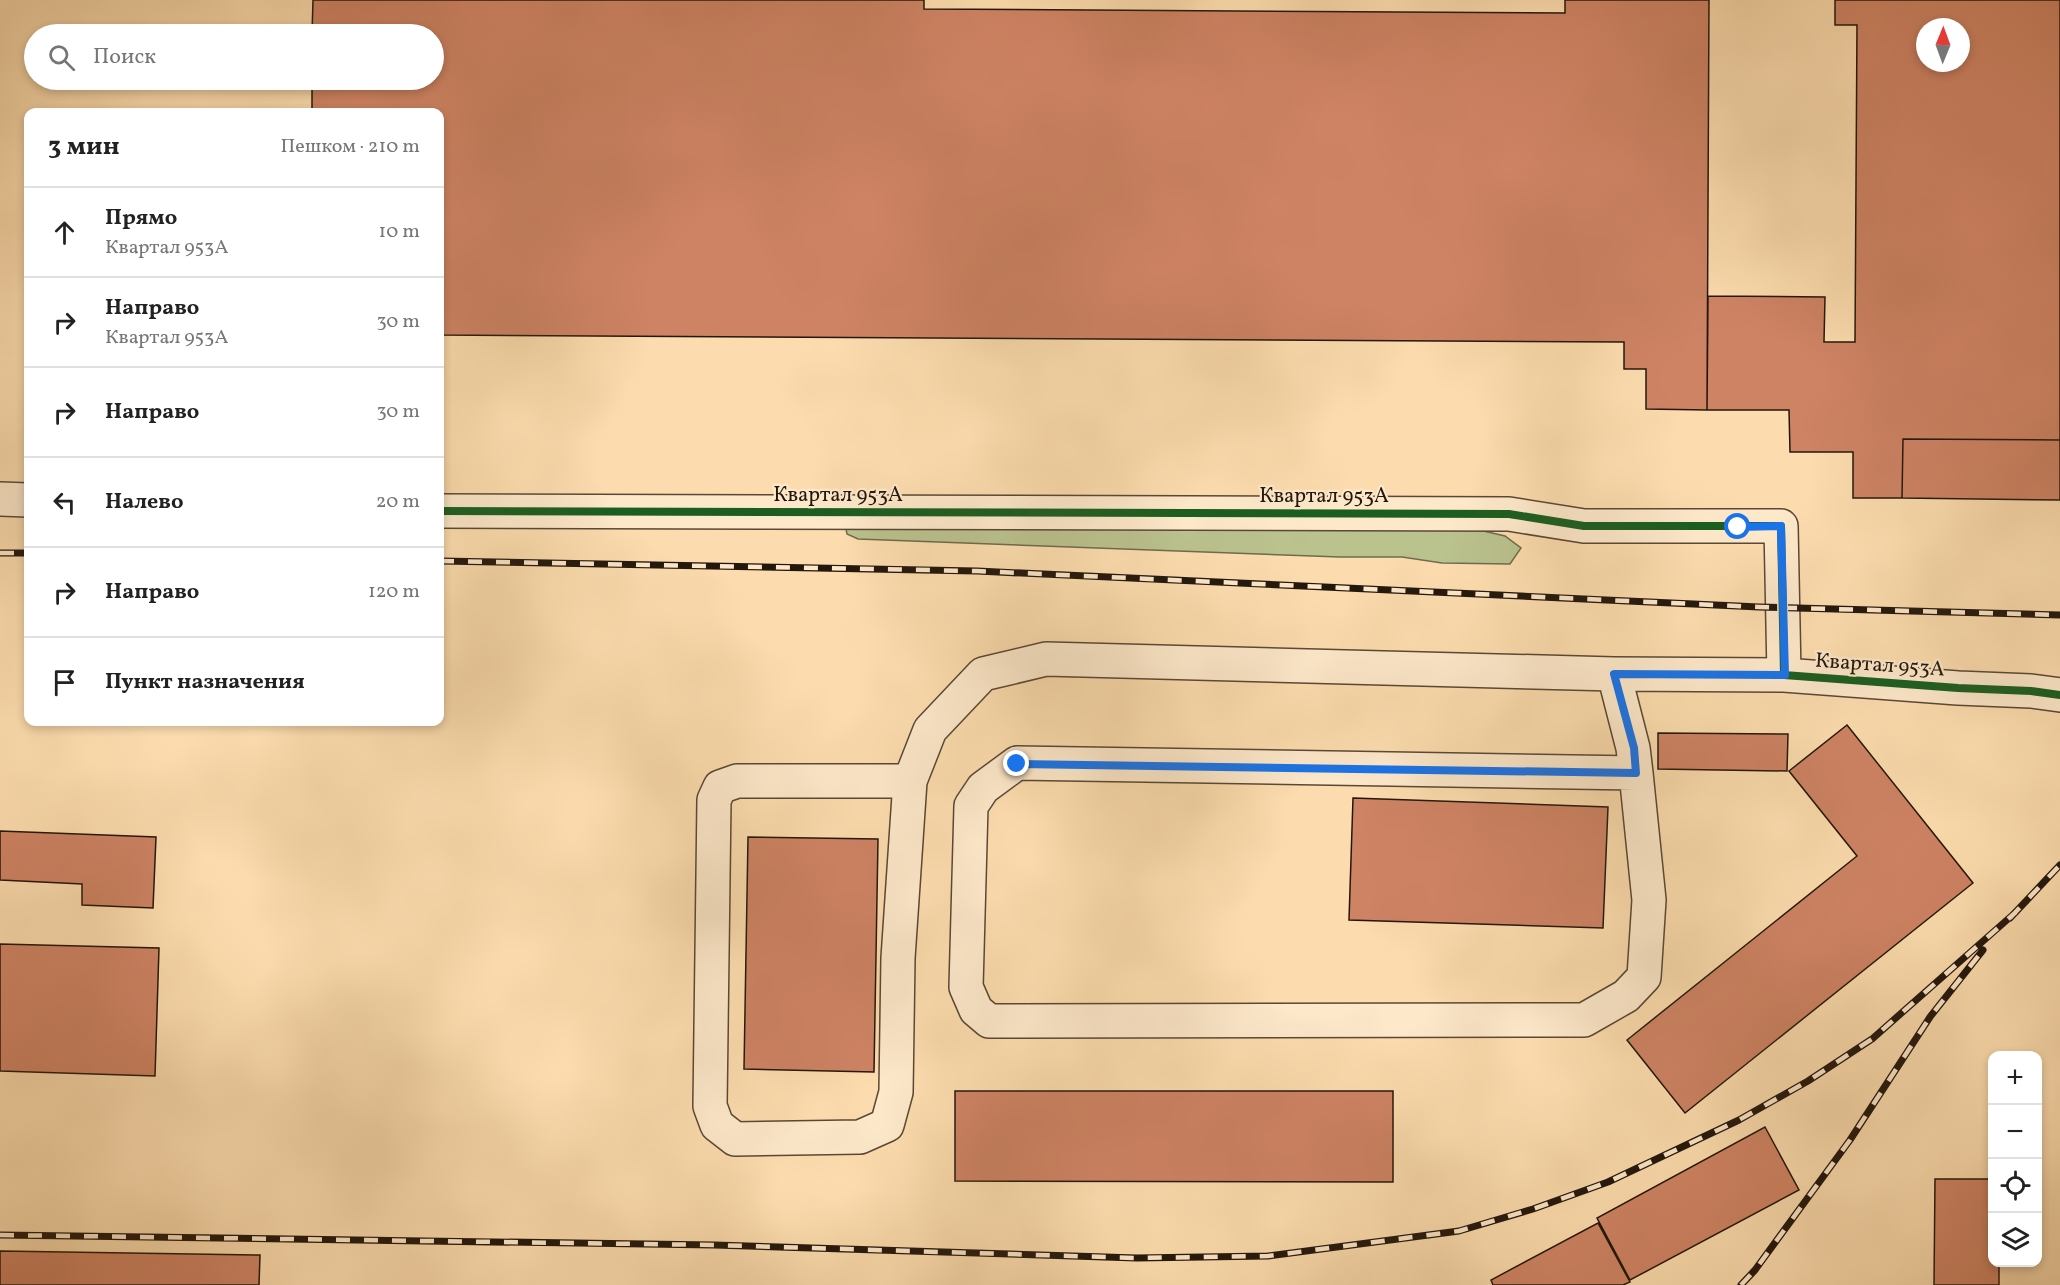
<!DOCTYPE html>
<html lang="ru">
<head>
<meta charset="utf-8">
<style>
	body { margin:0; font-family:Vollkorn,serif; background:#f2f2f2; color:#222 }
	.controls { position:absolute; right:18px; bottom:18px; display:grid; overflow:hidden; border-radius:12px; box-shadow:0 3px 9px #0003 }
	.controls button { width:54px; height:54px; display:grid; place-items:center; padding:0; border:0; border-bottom:2px solid #e0e0e0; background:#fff; color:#222; font:30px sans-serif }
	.compass { position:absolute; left:1916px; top:18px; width:54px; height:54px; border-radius:50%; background:#fff; box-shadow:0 3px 9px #0003; rotate:1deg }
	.stop { position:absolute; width:18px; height:18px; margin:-14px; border:4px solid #1a73e8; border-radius:50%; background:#fff }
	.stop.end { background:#1a73e8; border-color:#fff; box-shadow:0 2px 6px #0008 }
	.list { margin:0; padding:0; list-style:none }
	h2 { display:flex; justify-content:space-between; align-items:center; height:78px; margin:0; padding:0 24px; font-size:26px }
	h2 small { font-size:20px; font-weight:400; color:#767676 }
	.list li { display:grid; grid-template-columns:39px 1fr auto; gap:18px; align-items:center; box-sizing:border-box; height:90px; padding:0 24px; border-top:2px solid #e0e0e0 }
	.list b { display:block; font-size:22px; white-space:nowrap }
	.list p { margin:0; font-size:20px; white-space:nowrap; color:#767676 }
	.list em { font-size:20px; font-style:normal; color:#767676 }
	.icon { flex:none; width:33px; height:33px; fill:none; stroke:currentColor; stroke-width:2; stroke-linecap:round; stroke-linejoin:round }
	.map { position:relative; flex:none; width:2060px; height:1285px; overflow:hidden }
	.search { position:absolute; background:#fff; box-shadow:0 3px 9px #0003; left:24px; top:24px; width:420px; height:66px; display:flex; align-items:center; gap:15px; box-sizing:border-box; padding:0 21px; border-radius:33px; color:#767676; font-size:22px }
	.panel { position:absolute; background:#fff; box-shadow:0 3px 9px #0003; left:24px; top:108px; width:420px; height:618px; border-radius:12px }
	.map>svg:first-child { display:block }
	.green { fill:#bac28e; stroke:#6e6c4e; stroke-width:1.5 }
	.building { fill:#ce8364; stroke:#23170d; stroke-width:1.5; fill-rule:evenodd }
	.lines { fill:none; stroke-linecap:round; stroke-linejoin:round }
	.minor-casing { stroke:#594835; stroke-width:36 }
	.minor { stroke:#fde8ca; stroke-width:33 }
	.rail-casing { stroke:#23170d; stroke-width:7 }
	.rail { stroke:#fde8ca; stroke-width:4.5; stroke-dasharray:14; stroke-linecap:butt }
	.cycleway-casing { stroke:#fde8ca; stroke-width:11 }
	.cycleway { stroke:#1b5e20; stroke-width:8 }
	.route { stroke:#1a73e8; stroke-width:8 }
	.labels { text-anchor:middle; stroke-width:4.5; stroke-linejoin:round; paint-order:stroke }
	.street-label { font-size:21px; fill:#23170d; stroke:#fde8ca }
</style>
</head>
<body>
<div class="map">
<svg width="2060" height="1285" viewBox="0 0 2060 1285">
	<rect width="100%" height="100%" fill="#fcdcae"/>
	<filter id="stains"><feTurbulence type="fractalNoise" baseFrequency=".00333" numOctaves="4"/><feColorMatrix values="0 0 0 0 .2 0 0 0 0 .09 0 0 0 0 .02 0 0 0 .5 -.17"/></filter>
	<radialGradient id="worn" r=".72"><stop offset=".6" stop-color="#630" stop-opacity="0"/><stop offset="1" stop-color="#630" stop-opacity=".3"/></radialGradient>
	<!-- green -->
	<path class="green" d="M845,524L1475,529L1505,536L1521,548L1510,564L1442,563L1402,557H1340L858,539L847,534Z"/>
	<!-- building -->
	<path class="building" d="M313,0H924V9L1565,13V0H1709L1707,410L1646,409V369H1624V342L440,335V112H312V80H434V34H312Z
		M1835,0H2060V440L1903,439L1902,498H1853V452H1790L1789,410H1707L1708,296L1825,297L1824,342H1855L1857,25H1835ZM1925,27H1961V63H1925Z
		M1903,439L2060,440V500L1902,498Z
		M1847,725L1973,883L1685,1113L1627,1040L1857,856L1789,771Z
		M1658,733L1788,734L1787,771L1658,769Z
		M1353,798L1608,807L1603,928L1349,920Z
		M0,831L156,837L153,908L82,905V884L0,880Z
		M748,837L878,839L874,1072L744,1069Z
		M0,944L159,948L155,1076L0,1071Z
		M955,1091H1393V1182L955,1181Z
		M1765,1127L1799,1190L1630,1280L1597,1218Z
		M1935,1179H1992V1262H1999V1285H1934Z
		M1598,1223L1630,1282L1623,1285H1493L1491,1280Z
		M0,1251L260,1255L259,1285H0Z"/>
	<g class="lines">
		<!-- minor casing -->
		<g class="minor-casing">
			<path id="minor" d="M0,499L28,500
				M440,511L1509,514L1584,526H1781L1784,675L1958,688L2031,691L2060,695
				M1614,674L1633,748L1636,773L1649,900L1644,977L1626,996L1584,1020L989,1021L976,1010L966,987L971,806L983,788L1017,763L1636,773
				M910,781H737L720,787L714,800L710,1106L717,1125L735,1139L860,1137L887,1125L896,1092L898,958L910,781L930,730L983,674L1046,659L1614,674L1784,675"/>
		</g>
		<!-- minor -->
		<use href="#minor" class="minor"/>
		<!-- rail casing -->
		<g class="rail-casing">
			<path id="rail" d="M0,553H28
				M440,561L977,571L1759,607L2060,615
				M2010,918L2060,865
				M0,1235L714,1245L1137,1258L1268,1256L1459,1231L1533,1209L1608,1182L1739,1120L1808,1081L1872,1039L2016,912
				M1741,1285L1755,1270L1850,1140L1930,1017L1983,950"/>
		</g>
		<!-- rail -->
		<use href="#rail" class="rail"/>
		<!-- cycleway casing -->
		<g class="cycleway-casing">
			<path id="cycleway" d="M440,511L1509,514L1584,526H1781L1784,675L1958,688L2031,691L2060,695"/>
		</g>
		<!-- cycleway -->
		<use href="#cycleway" class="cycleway"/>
	</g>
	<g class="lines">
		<!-- route -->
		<path class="route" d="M1017,764L1636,773L1634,748L1614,674L1785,675L1781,526L1738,527"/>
	</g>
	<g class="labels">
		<!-- street labels -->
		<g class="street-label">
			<text x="838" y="501">Квартал 953А</text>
			<text x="1324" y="502">Квартал 953А</text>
			<text transform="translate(1880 664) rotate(4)" y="7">Квартал 953А</text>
		</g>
	</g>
	<rect width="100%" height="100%" filter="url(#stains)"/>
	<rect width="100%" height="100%" fill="url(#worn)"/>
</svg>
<div class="controls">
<button>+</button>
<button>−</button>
<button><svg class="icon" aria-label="locate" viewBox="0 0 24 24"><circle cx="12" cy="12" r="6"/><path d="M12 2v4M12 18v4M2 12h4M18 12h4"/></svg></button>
<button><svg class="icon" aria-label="layers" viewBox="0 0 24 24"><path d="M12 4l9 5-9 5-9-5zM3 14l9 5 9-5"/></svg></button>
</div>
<svg class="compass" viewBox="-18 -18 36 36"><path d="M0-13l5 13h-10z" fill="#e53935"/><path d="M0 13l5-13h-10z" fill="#767676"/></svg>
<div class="stop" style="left:1738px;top:527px"></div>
<div class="stop end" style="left:1017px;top:764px"></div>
<div class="search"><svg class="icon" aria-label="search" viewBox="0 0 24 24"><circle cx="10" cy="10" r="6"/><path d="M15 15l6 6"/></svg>Поиск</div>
<section class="panel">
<h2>3 мин<small>Пешком · 210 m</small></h2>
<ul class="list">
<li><svg class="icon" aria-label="ahead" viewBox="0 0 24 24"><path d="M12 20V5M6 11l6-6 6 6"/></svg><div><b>Прямо</b><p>Квартал 953А</p></div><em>10 m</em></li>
<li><svg class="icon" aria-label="right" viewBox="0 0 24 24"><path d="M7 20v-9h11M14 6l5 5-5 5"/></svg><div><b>Направо</b><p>Квартал 953А</p></div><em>30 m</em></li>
<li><svg class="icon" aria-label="right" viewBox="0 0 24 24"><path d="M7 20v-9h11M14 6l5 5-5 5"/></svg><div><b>Направо</b></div><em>30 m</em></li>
<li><svg class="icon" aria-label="left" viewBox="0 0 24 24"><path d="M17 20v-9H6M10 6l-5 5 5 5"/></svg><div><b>Налево</b></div><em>20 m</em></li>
<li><svg class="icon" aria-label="right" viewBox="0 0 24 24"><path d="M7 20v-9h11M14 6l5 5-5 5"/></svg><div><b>Направо</b></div><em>120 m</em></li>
<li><svg class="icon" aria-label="arrive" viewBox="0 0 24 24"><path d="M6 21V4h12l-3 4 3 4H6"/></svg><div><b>Пункт назначения</b></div></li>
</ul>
</section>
</div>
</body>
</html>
